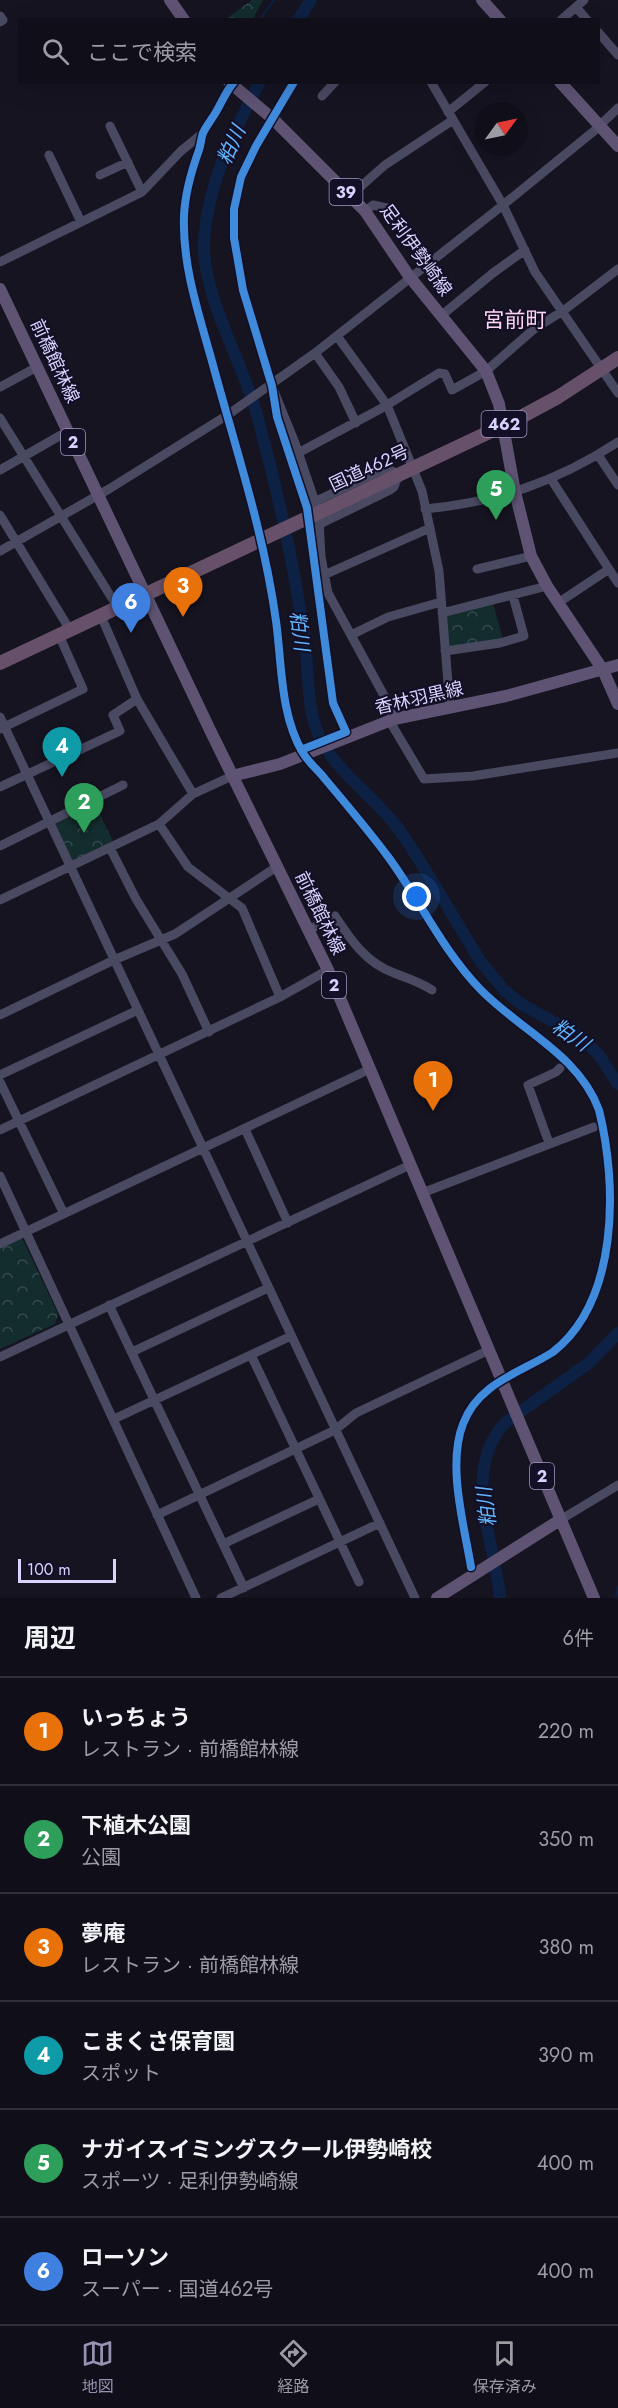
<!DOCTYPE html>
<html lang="ja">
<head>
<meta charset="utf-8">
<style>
	body { margin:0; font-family:Jost,"Noto Sans JP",sans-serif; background:#1e1d26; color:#f1f3f6 }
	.compass { position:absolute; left:474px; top:102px; width:54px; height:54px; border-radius:50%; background:#100f19; box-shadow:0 6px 24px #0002; rotate:57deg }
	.scale { position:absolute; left:18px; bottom:15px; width:98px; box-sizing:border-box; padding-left:6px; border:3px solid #d9d4ff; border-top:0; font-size:16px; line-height:21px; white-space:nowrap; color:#d9d4ff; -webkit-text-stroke:4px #130f26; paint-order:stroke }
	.you { position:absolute; left:417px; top:897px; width:21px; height:21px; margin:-15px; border:4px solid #fff; border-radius:50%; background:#1a73e8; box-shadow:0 0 0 9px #1a73e833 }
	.badge { display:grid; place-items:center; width:39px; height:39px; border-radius:50%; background:#9591b1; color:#fff; font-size:20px; font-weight:700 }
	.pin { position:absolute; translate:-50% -50px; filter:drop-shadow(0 2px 3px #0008) }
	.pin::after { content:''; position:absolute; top:32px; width:21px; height:18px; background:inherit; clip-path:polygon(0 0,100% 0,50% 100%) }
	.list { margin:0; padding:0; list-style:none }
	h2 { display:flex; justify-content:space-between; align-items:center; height:78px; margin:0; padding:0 24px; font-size:26px }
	h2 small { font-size:20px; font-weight:400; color:#9c9ca2 }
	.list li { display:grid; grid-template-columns:39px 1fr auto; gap:18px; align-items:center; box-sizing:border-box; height:108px; padding:0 24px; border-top:2px solid #302f38 }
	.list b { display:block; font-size:22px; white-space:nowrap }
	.list p { margin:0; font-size:20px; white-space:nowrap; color:#9c9ca2 }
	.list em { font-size:20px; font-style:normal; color:#9c9ca2 }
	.icon { flex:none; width:33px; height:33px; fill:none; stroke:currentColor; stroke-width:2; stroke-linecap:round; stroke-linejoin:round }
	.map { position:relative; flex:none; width:618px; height:1598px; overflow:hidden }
	.search { position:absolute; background:#100f19; box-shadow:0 6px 24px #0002; left:18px; right:18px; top:18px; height:66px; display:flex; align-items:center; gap:15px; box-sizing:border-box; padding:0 21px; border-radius:0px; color:#9c9ca2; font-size:22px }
	.sheet { height:726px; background:#100f19 }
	nav { display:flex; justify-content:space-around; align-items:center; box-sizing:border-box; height:84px; border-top:2px solid #302f38; background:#100f19; font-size:16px; color:#9c9ca2 }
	nav a { display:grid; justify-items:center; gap:3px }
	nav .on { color:#9591b1 }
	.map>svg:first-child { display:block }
	.forest { fill:url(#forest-crowns) }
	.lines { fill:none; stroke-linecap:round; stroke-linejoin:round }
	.stream { stroke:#0d2144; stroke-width:2 }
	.river { stroke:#0d2144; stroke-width:12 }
	.minor { stroke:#4a4962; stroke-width:9 }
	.major { stroke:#5e5373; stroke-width:12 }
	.highway { stroke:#67516a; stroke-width:14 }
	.cycleway-casing { stroke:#130f26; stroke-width:11 }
	.cycleway { stroke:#408adc; stroke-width:8 }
	.labels { text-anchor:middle; stroke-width:4.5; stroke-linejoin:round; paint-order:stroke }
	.shield { fill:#130f26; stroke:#9e99be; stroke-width:1.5 }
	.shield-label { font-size:16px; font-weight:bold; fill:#d9d4ff }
	.street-label { font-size:18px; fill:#d9d4ff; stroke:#130f26 }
	.water-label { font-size:20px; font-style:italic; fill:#62b6ff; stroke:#130f26 }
	.quarter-label { font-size:21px; fill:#ffd6f0; stroke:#130f26 }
</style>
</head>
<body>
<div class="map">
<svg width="618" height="1598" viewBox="0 0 618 1598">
	<defs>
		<pattern id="forest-crowns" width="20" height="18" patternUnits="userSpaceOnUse" patternTransform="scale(1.5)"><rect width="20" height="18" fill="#132c2d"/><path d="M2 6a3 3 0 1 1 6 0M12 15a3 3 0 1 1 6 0" fill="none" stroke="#354a4c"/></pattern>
	</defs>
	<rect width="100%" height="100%" fill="#161421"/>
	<!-- forest -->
	<path class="forest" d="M252,0H263L253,19H226Z
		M493,603L503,640L451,648L448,646L446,618L448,615Z
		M94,803L114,843L72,861L54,823Z
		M20,1238L23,1240L58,1314L55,1324L0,1349V1248Z"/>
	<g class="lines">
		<!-- stream -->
		<path class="stream" d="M260,20L274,0
			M616,1598L618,1586"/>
		<!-- river -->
		<path class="river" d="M298,20L311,0
			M260,82C233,132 206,187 204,245C203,297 243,363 257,415C277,488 294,565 305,641C309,672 306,706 319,736C337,774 376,797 400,831C429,873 454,919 481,962L504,990L521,1004L581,1037L599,1055L618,1084
			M500,1598C495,1541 460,1470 506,1422L589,1363L618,1333"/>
		<!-- minor -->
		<path class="minor" d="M576,7L587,20
			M0,16L3,20L0,22
			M561,20L584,0
			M598,32L618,55
			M431,82L503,205L535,272L618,393
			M322,96L335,82
			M448,112L485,82
			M110,126L142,192
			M49,155L81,222
			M100,175L128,162
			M350,196L385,165L453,120
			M365,211L373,205L391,209
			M0,262L142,192L181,151L203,133L231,85
			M442,315L493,273L525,250
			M337,336L387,405L422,491L439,571L450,708
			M315,353L339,387L356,423
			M271,384L295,443L316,505
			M0,387L37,367
			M0,418L118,608
			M298,453L382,408L439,373L445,374L452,390L486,371L534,329L563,311L618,269
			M598,455L618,485
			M0,470L68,431
			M551,479L618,583
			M314,502L380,471L390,470L399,474L394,487L390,490L320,524
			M425,509C497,502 557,482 618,442
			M0,515L70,630
			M319,520L321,557L328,593L387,701L394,719
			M0,551L109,489L229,414L315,353L503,205L594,131L618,108
			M477,569L531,556
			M324,575L430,528
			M558,603L609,569
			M442,613L547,586
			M101,616L137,699L193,794
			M351,635L388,617L441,602
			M445,651L500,643L524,636L513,596
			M0,717L415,1598
			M389,720L424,779L473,776L618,753
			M0,729L83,689L59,635
			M0,787L120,731L113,715L137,699
			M159,824L188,867L242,908L280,997
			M0,846L123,785
			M110,848L136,899L182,974L209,1032
			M0,900L159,824L193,794L232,776
			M309,930L335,916C350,939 366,963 394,973C407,978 420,982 432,990
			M0,1015L114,960L175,934L278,866
			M0,1075L138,1010
			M0,1082L64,1214
			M245,1129L288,1223
			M0,1130L280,997L328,970
			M549,1143L528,1085L556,1072L560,1068
			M0,1176L196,1598
			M422,1193L594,1127
			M0,1244L370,1069
			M109,1305L244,1588
			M132,1352L268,1288
			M251,1355L359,1582
			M0,1357L410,1165
			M114,1419L291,1336
			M157,1515L335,1430L356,1413L489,1350
			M560,1520L618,1485
			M223,1544L319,1499
			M221,1598L380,1523"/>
		<!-- major -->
		<path class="major" d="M170,0L184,20
			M482,0L500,20
			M229,82L273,119L365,211L409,276L486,371L499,404L515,492L531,556L547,586L603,670L618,704
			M560,82L618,146
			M0,289L210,730L328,970L594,1598
			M232,776L280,764L394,719L506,696L618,665
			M437,1598L560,1520"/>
		<!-- highway -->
		<path class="highway" d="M0,663L519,418L558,397L618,358"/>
		<!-- cycleway casing -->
		<g class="cycleway-casing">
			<path id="cycleway" d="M234,82C226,91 222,102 216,112C212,119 206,126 203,133C201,138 201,144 199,150C191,172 185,192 184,216C182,267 200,317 213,365C236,450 264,533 276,621C282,664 280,715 303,753C309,763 318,770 325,779C347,805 369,831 389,858C421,902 443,951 481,990C520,1030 579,1055 599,1110C618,1187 618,1301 553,1352C520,1373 478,1383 463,1424C447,1465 464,1525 471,1567
				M294,82L256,146L241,177L234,209V238L243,290L272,386L277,417L307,508L333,703L346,732L301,750"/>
		</g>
		<!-- cycleway -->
		<use href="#cycleway" class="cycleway"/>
	</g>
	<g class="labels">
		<!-- shield labels -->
		<g class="shield">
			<rect x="329.5" y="179" width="33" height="26" rx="4.5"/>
			<rect x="481.5" y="411" width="45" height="26" rx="4.5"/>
			<rect x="61" y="429" width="24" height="26" rx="4.5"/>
			<rect x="322" y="972" width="24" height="26" rx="4.5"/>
			<rect x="530" y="1463" width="24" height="26" rx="4.5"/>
		</g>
		<g class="shield-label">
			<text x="346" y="198">39</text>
			<text x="504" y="430">462</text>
			<text x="73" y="448">2</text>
			<text x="334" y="991">2</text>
			<text x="542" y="1482">2</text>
		</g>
		<!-- street labels -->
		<g class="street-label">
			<text transform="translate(416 250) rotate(54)" y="6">足利伊勢崎線</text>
			<text transform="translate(55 361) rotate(65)" y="6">前橋館林線</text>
			<text transform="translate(369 468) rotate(-25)" y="6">国道462号</text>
			<text transform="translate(419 698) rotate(-13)" y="6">香林羽黒線</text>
			<text transform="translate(320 913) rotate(64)" y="6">前橋館林線</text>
		</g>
		<!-- water labels -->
		<g class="water-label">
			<text transform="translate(231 145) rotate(-66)" y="7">粕川</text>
			<text transform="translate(300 631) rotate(83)" y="7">粕川</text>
			<text transform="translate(571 1035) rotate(34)" y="7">粕川</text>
			<text transform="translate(486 1507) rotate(-97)" y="7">粕川</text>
		</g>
		<!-- quarter labels -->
		<g class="quarter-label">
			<text x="515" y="327">宮前町</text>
		</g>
	</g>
</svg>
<svg class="compass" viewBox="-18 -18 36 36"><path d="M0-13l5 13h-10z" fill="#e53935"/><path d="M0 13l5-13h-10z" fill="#9c9ca2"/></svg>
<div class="scale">100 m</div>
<div class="you"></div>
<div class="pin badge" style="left:433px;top:1111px;background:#e8710a">1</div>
<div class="pin badge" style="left:84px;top:833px;background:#2e9e5b">2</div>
<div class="pin badge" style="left:183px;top:617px;background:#e8710a">3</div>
<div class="pin badge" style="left:62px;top:777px;background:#0f9aa8">4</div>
<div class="pin badge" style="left:496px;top:520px;background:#2e9e5b">5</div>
<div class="pin badge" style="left:131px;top:633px;background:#3f7fe0">6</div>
<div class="search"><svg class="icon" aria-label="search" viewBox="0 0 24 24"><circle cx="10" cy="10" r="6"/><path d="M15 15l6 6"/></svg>ここで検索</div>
</div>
<section class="sheet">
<h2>周辺<small>6件</small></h2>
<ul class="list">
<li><span class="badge" style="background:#e8710a">1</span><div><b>いっちょう</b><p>レストラン · 前橋館林線</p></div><em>220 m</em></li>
<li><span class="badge" style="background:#2e9e5b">2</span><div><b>下植木公園</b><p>公園</p></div><em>350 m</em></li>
<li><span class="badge" style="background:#e8710a">3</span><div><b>夢庵</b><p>レストラン · 前橋館林線</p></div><em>380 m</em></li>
<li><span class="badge" style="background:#0f9aa8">4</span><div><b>こまくさ保育園</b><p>スポット</p></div><em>390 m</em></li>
<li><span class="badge" style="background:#2e9e5b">5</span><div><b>ナガイスイミングスクール伊勢崎校</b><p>スポーツ · 足利伊勢崎線</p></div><em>400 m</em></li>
<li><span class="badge" style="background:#3f7fe0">6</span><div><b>ローソン</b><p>スーパー · 国道462号</p></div><em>400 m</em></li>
</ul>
</section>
<nav>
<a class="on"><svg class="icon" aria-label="map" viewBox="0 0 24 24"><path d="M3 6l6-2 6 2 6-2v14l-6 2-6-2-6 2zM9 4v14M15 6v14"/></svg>地図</a>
<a><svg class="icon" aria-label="directions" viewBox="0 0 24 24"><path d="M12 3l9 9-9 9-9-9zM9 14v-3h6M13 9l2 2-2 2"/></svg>経路</a>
<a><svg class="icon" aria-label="saved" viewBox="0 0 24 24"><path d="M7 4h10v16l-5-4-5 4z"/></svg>保存済み</a>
</nav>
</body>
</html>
